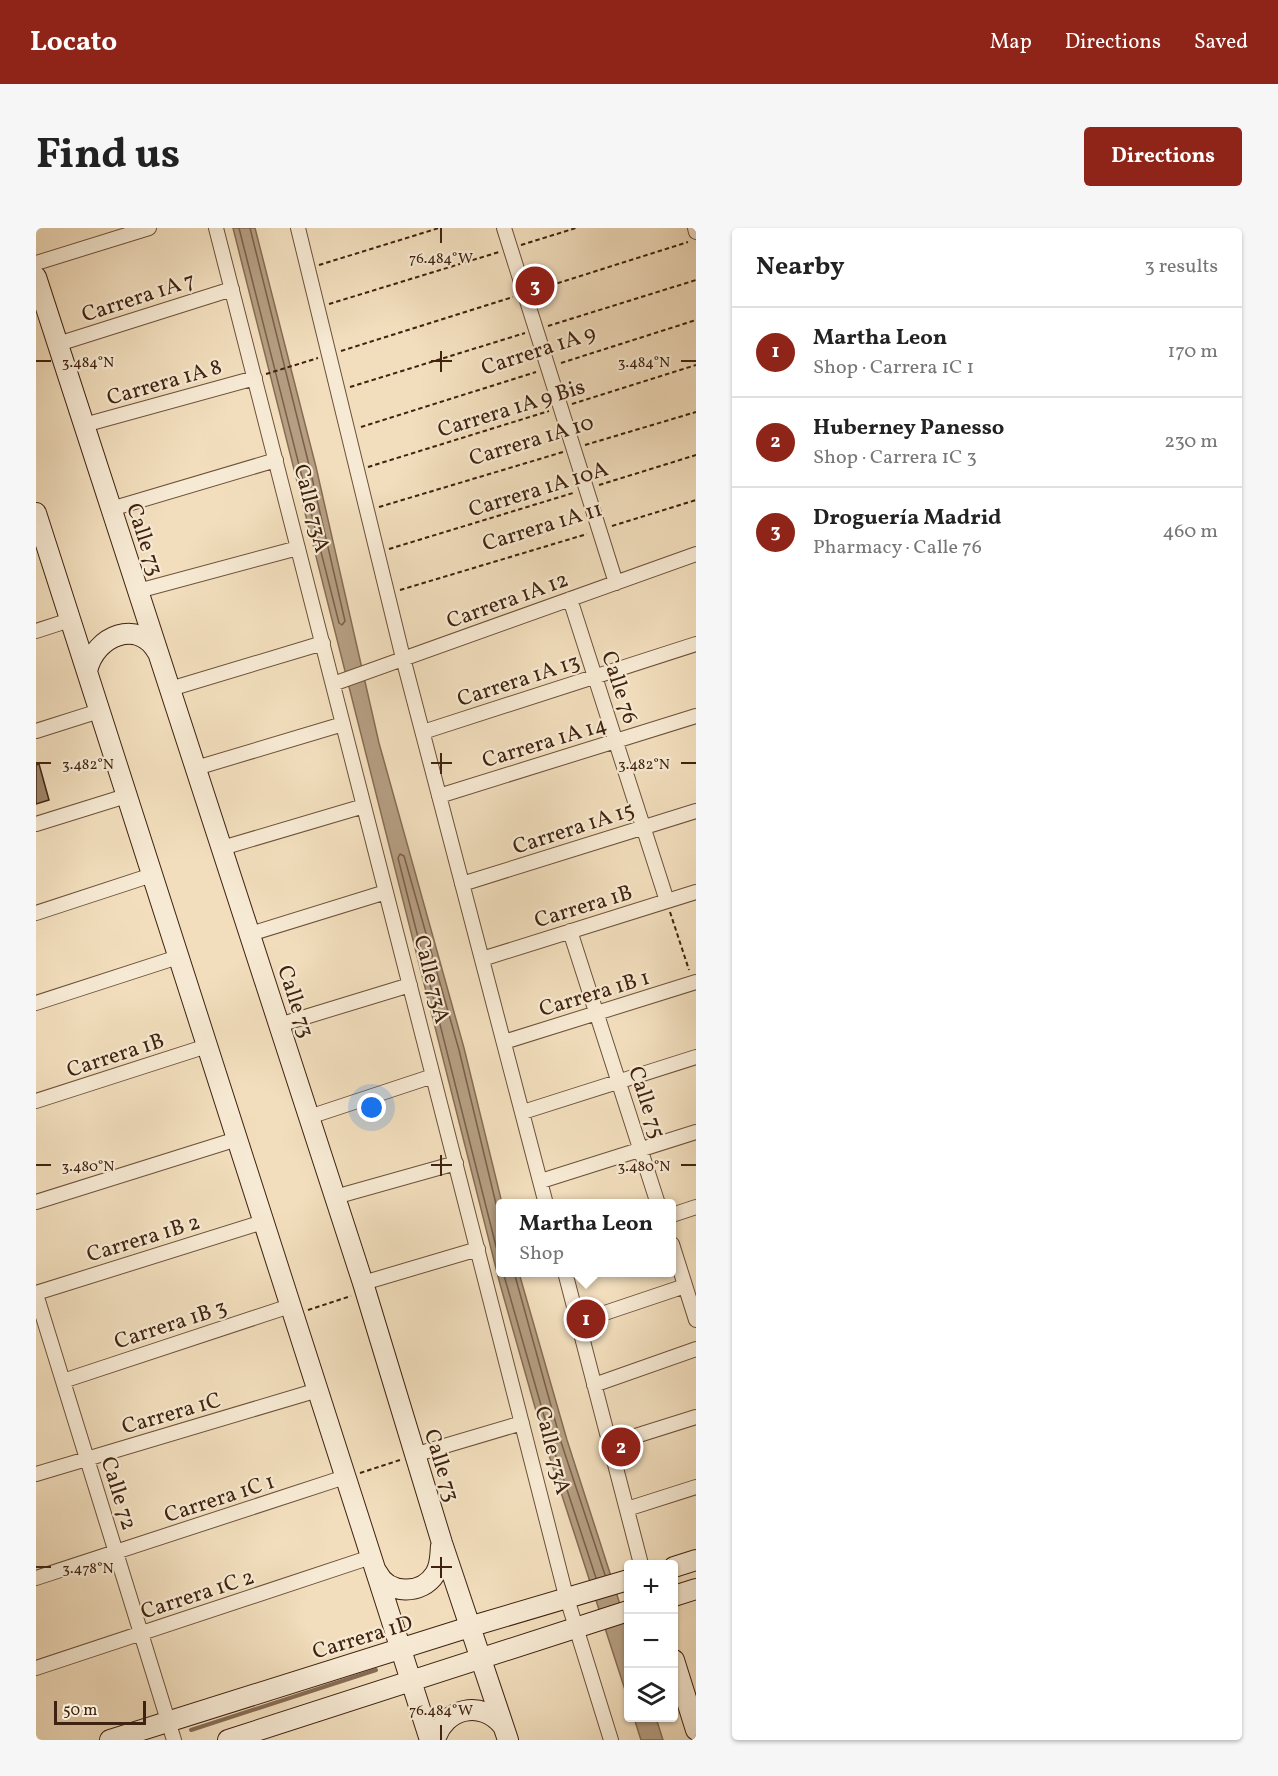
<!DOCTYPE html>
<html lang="en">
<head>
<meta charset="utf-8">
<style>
	body { margin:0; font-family:Vollkorn,serif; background:#f6f6f6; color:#222 }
	.controls { position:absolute; right:18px; bottom:18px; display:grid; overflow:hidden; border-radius:6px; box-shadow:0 2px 4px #0004 }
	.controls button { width:54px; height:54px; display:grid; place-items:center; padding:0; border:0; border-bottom:2px solid #e0e0e0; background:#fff; color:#222; font:30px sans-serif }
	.scale { position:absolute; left:18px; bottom:15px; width:92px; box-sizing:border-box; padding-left:6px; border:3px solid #3f220f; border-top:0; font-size:16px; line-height:21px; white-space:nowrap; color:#3f220f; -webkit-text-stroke:4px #f7ead4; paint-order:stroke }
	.you { position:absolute; left:336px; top:880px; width:21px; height:21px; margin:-15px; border:4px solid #fff; border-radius:50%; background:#1a73e8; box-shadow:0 0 0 9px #1a73e833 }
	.badge { display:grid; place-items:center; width:39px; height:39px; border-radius:50%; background:#8f2418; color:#fff; font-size:20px; font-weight:700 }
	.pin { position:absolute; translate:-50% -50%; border:3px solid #fff; box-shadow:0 2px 6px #0006 }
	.popup { position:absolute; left:460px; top:971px; width:180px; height:78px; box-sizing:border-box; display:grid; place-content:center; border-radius:6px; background:#fff; filter:drop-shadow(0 2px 4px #0005); font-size:20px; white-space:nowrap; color:#767676 }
	.popup b { font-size:22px; color:#222 }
	.popup::after { content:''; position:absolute; left:50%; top:100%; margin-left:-12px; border:12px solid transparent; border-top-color:#fff }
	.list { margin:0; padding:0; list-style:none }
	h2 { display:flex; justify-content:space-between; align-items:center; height:78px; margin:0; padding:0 24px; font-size:26px }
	h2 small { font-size:20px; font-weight:400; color:#767676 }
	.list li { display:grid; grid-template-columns:39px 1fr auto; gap:18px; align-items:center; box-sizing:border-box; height:90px; padding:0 24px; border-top:2px solid #e0e0e0 }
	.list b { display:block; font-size:22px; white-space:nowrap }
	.list p { margin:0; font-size:20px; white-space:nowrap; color:#767676 }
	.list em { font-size:20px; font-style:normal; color:#767676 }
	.icon { flex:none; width:33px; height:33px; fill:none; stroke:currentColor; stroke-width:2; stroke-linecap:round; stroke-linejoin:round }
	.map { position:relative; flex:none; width:660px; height:1512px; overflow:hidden; border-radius:6px }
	header { display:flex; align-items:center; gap:36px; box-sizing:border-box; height:84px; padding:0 30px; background:#8f2418; color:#fff }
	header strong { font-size:28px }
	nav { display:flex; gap:33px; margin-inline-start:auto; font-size:21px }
	.intro { display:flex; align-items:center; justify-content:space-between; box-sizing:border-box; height:144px; padding:0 36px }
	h1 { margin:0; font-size:42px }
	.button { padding:15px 27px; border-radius:6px; background:#8f2418; color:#fff; font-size:21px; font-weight:700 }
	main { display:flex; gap:36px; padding:0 36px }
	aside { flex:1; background:#fff; border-radius:6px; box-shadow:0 2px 4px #0004 }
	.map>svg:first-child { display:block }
	.water { fill:#b59e82; stroke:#866c54; stroke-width:1.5 }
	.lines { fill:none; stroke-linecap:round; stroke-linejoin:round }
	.shore { stroke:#7a6048; stroke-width:1.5 }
	.stream { stroke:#866c54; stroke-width:4 }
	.building { fill:#9c8469; stroke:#3f220f; stroke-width:1.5 }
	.street-casing { stroke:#6c513a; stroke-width:16 }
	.secondary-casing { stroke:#3f220f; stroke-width:22 }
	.path { stroke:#3f220f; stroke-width:2; stroke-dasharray:4.5 3; stroke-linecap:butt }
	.street { stroke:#f7ead4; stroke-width:14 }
	.secondary { stroke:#f7ead4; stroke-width:20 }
	.ticks { fill:none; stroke:#3f220f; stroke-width:2 }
	.labels { text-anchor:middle; stroke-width:4.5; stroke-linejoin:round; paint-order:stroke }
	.street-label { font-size:22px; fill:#3f220f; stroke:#f7ead4 }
	.ticks-label { font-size:15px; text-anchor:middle; fill:#3f220f; stroke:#f7ead4; stroke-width:4.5; stroke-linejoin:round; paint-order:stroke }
</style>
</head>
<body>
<header>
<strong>Locato</strong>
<nav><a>Map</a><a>Directions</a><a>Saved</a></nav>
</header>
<div class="intro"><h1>Find us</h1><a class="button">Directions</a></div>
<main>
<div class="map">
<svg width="660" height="1512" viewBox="0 0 660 1512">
	<rect width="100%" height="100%" fill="#f2debd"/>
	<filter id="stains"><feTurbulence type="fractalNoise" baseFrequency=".00333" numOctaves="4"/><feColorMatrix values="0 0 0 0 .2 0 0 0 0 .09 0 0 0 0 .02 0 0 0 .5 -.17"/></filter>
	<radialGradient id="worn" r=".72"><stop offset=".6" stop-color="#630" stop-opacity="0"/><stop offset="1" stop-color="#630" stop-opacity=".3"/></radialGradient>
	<!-- water -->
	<path class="water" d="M197,0H219L280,239L343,515L428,820L466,975L464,976V1044L483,1045L531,1212L592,1401V1471L510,1218L464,1056Z
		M598,1490H620L627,1512H605Z"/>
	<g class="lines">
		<!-- shore -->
		<path class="shore" d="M203,0L303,395L306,397L309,393L274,241L214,0
			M464,981L460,976L423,822L368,628L364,626L362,630L464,1034
			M467,1044L516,1216L560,1350
			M478,1044L525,1214L569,1347"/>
		<!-- stream -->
		<path class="stream" d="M155,1502L340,1442"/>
	</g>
	<!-- building -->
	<path class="building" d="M3,536L13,572L0,576V537Z"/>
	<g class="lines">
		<!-- street casing -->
		<g class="street-casing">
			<path id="street" d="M180,0L529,1364L575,1512
				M262,0L367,430L510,976
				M468,0L580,355
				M659,0L660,4
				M0,35L113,0
				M22,116L196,61
				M48,197L219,150
				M75,281L240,232
				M102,363L262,320
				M534,371L631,673
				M0,403L34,392
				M297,456L660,326
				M134,461L287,415
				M0,503L63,483
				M387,504L660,416
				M160,540L307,496
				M403,568L660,488
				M0,596L90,568
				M186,620L328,578
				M426,656L660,583
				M0,685L116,647
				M534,703L622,976
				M214,706L350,664
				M446,731L660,664
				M0,775L142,729
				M243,797L374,757
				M468,814L660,754
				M0,873L171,818
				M487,884L660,829
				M273,889L397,848
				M505,953L660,904
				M299,969L420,935
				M0,974L201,911
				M636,987L660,979
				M636,1016L660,1092
				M529,1044L605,1336
				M327,1055L442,1021
				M0,1065L227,994
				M0,1066L138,1512
				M542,1094L649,1058
				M27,1153L254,1078
				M558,1157L660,1121
				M574,1216L660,1189
				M378,1227L486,1195
				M0,1246L282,1162
				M591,1281L660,1259
				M0,1350L309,1249
				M0,1440L335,1329"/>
		</g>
		<!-- secondary casing -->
		<g class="secondary-casing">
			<path id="secondary" d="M0,49L327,1055L406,1315L472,1512
				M0,285L394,1512
				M51,443C59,407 103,390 122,425
				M638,1339L660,1332
				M341,1344C352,1367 386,1367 399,1346C405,1337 404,1328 405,1318
				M638,1368L660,1361
				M638,1432L660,1502
				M74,1512L443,1396L592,1352
				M192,1512L592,1383
				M399,1512C408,1480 446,1471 467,1498"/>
		</g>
		<!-- path -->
		<path class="path" d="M485,17L540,0
			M283,37L403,0
			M500,62L652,14
			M293,76L463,24
			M512,98L660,52
			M305,123L477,69
			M525,135L660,92
			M230,146L282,130
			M314,159L489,105
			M536,176L660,137
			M325,199L500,144
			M549,217L660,184
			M332,239L513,183
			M563,257L660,227
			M343,279L527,224
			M576,298L660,272
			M353,321L537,265
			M364,362L551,306
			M634,684L653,742
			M272,1082L315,1068
			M324,1245L364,1232"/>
		<!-- street -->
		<use href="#street" class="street"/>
		<!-- secondary -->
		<use href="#secondary" class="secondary"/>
	</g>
	<!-- ticks -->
	<path class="ticks" d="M405,0V15M405,123V144M0,133H15M395,133H416M645,133H660M405,525V546M0,535H15M395,535H416M645,535H660M405,927V948M0,937H15M395,937H416M645,937H660M405,1329V1350M0,1339H15M395,1339H416M405,1497V1512"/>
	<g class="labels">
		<!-- street labels -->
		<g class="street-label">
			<text transform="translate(102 68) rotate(-18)" y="8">Carrera 1A 7</text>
			<text transform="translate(502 121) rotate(-18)" y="8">Carrera 1A 9</text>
			<text transform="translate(128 153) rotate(-16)" y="8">Carrera 1A 8</text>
			<text transform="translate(475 179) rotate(-17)" y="8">Carrera 1A 9 Bis</text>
			<text transform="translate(495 211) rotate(-17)" y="8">Carrera 1A 10</text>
			<text transform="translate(502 260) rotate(-17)" y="8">Carrera 1A 10A</text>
			<text transform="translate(277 280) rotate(76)" y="8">Calle 73A</text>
			<text transform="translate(506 297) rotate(-17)" y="8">Carrera 1A 11</text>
			<text transform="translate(110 311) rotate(72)" y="8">Calle 73</text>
			<text transform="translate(471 371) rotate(-20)" y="8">Carrera 1A 12</text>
			<text transform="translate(482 451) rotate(-18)" y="8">Carrera 1A 13</text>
			<text transform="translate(585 459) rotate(72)" y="8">Calle 76</text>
			<text transform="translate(508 513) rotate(-17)" y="8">Carrera 1A 14</text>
			<text transform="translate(537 599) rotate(-18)" y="8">Carrera 1A 15</text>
			<text transform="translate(547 677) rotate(-17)" y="8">Carrera 1B</text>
			<text transform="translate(397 751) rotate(76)" y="8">Calle 73A</text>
			<text transform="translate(558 764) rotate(-17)" y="8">Carrera 1B 1</text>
			<text transform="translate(261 773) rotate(72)" y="8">Calle 73</text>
			<text transform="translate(79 826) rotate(-18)" y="8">Carrera 1B</text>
			<text transform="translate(612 874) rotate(72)" y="8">Calle 75</text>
			<text transform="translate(107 1009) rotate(-17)" y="8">Carrera 1B 2</text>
			<text transform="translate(134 1095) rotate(-18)" y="8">Carrera 1B 3</text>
			<text transform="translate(135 1184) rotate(-16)" y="8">Carrera 1C</text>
			<text transform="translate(518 1222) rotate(76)" y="8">Calle 73A</text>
			<text transform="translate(407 1237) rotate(73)" y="8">Calle 73</text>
			<text transform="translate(84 1265) rotate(73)" y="8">Calle 72</text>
			<text transform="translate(183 1269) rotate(-18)" y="8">Carrera 1C 1</text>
			<text transform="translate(161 1365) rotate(-18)" y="8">Carrera 1C 2</text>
			<text transform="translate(326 1408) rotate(-17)" y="8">Carrera 1D</text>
		</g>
	</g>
	<g class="ticks-label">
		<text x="405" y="35">76.484°W</text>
		<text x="52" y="139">3.484°N</text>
		<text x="608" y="139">3.484°N</text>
		<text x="52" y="541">3.482°N</text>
		<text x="608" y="541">3.482°N</text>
		<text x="52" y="943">3.480°N</text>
		<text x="608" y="943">3.480°N</text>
		<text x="52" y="1345">3.478°N</text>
		<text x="405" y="1487">76.484°W</text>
	</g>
	<rect width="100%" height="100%" filter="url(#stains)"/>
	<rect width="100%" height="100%" fill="url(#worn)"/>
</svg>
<div class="controls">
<button>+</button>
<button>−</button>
<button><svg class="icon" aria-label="layers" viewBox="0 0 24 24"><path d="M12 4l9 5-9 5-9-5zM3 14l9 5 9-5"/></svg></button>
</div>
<div class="scale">50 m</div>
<div class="you"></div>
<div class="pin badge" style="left:550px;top:1091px">1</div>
<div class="popup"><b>Martha Leon</b>Shop</div>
<div class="pin badge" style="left:585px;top:1219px">2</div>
<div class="pin badge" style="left:499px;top:58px">3</div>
</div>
<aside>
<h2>Nearby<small>3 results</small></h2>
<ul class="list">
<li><span class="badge">1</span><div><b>Martha Leon</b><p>Shop · Carrera 1C 1</p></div><em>170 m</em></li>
<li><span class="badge">2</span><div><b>Huberney Panesso</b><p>Shop · Carrera 1C 3</p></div><em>230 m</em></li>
<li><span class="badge">3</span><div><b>Droguería Madrid</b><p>Pharmacy · Calle 76</p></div><em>460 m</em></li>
</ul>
</aside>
</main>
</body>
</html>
